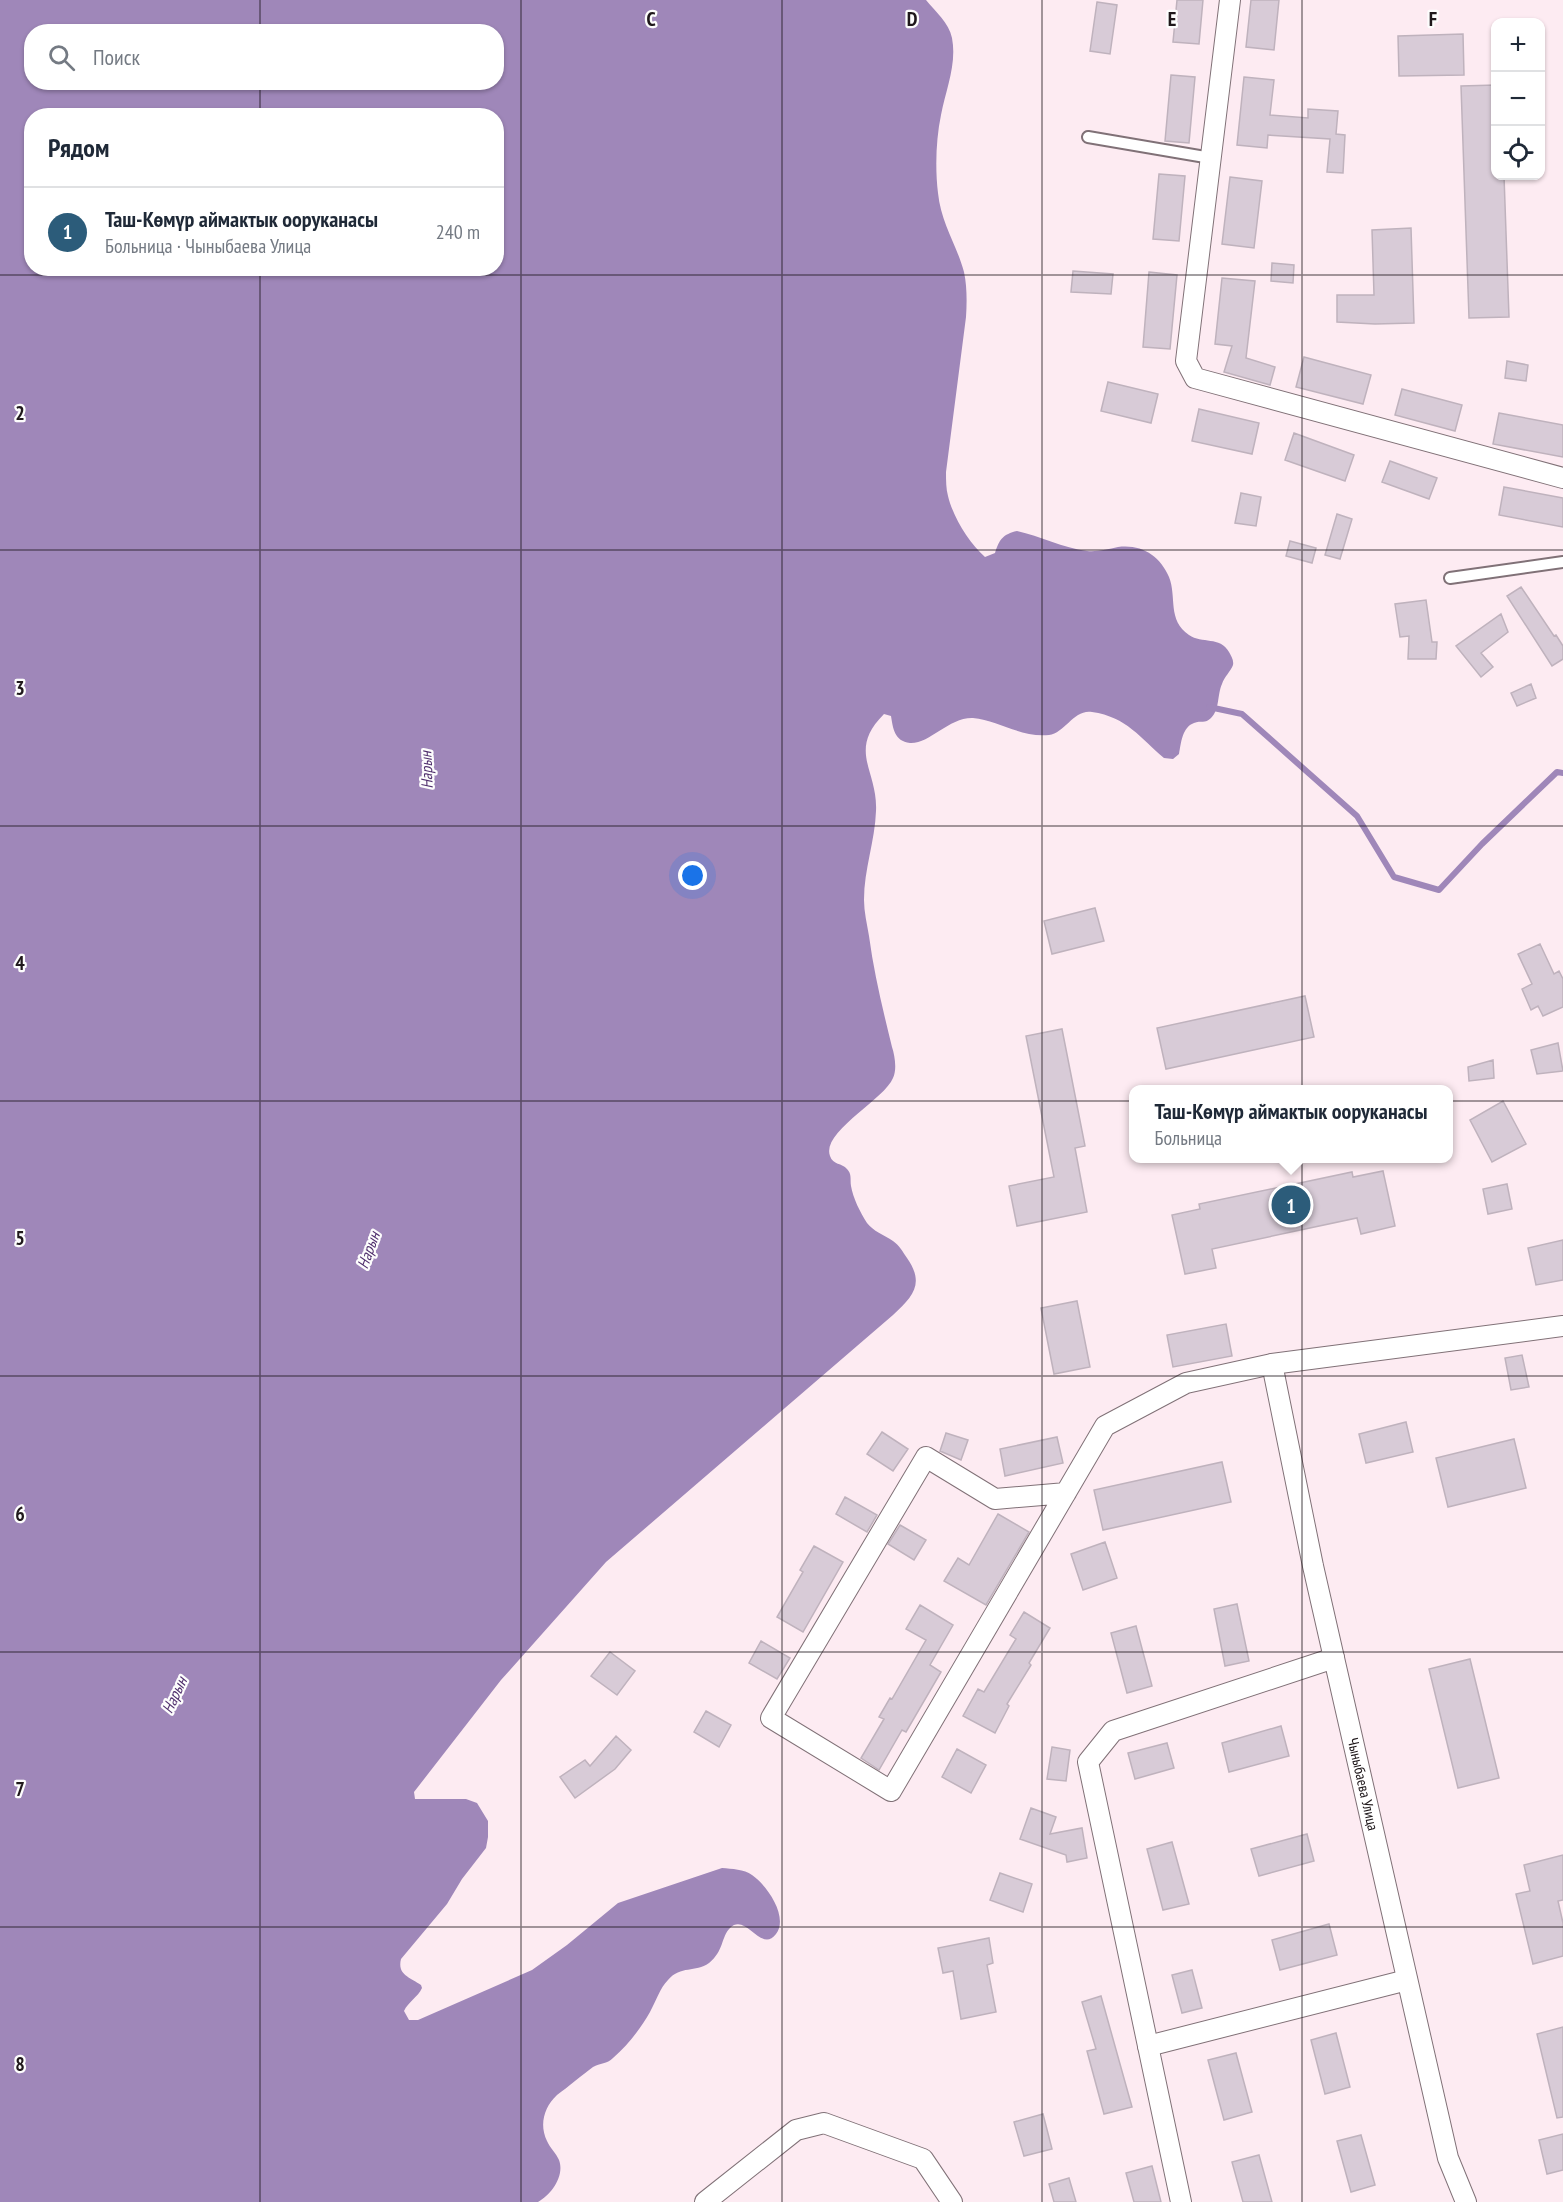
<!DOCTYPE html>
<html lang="ru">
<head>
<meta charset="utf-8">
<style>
	body { margin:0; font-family:"PT Sans Narrow",sans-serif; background:#f6f6f7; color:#1f2937 }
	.controls { position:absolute; right:18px; top:18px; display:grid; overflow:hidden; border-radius:12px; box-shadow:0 2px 4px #0004 }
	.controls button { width:54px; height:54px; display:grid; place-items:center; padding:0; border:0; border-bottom:2px solid #e0e1e3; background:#fff; color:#1f2937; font:30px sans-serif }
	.you { position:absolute; left:693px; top:876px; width:21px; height:21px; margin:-15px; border:4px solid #fff; border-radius:50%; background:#1a73e8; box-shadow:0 0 0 9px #1a73e833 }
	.badge { display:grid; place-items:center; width:39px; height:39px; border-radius:50%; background:#2c5c7a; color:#fff; font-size:20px; font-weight:700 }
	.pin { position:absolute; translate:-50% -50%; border:3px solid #fff; box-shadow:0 2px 6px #0006 }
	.popup { position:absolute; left:1129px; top:1085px; width:324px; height:78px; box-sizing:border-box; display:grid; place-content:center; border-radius:12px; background:#fff; filter:drop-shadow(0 2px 4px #0005); font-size:20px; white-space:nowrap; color:#747a83 }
	.popup b { font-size:22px; color:#1f2937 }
	.popup::after { content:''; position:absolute; left:50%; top:100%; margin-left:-12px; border:12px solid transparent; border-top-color:#fff }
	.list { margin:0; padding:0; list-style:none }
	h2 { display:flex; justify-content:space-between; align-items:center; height:78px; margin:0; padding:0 24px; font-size:26px }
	h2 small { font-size:20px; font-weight:400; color:#747a83 }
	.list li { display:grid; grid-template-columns:39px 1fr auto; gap:18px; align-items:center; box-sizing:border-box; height:90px; padding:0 24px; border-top:2px solid #e0e1e3 }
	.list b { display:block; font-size:22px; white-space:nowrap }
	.list p { margin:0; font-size:20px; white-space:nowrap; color:#747a83 }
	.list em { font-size:20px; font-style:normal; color:#747a83 }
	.icon { flex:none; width:33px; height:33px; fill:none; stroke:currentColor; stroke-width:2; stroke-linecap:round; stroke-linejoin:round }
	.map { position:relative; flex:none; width:1563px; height:2202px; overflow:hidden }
	.search { position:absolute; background:#fff; box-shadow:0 2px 4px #0004; left:24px; top:24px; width:480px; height:66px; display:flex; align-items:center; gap:15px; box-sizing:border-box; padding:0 21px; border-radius:24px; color:#747a83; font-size:22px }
	.panel { position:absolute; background:#fff; box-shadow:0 2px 4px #0004; left:24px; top:108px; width:480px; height:168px; border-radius:24px }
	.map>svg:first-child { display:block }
	.water { fill:#9f87b9; fill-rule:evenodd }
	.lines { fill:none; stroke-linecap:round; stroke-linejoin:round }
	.stream { stroke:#9f87b9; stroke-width:6 }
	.building { fill:#d8cbd7; stroke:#bfb2bd; stroke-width:1.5 }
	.lane-casing { stroke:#807177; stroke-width:14 }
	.street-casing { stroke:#807177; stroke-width:22 }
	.lane { stroke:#fff; stroke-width:10 }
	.street { stroke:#fff; stroke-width:20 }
	.grid { fill:none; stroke:#1f181b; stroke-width:1.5; stroke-opacity:0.55 }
	.labels { text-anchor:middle; stroke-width:4.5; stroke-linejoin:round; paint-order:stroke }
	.street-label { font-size:15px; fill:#1f181b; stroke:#fdfdfd }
	.water-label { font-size:16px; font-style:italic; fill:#51306e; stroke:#fdfdfd }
	.grid-label { font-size:20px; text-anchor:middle; font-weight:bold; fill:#1f181b; stroke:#fdfdfd; stroke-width:4.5; stroke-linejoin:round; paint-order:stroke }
</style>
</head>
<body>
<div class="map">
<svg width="1563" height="2202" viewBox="0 0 1563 2202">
	<rect width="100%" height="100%" fill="#fdebf2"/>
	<!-- water -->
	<path class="water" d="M0,0H926C935,11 949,23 952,38C957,64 946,89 941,115C936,139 935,168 938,193C941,223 956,243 964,272C967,286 967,302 966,317L946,472C946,480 946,489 948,496C953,517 969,543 985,557L995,553C999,540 1003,534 1017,531C1040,536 1063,548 1087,551C1098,552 1108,549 1118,547C1142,544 1160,556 1169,577C1177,597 1167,620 1189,635C1202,644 1220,636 1229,652C1231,656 1234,660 1233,665C1231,671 1224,677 1222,684C1217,695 1220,709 1211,718C1205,724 1201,720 1194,723C1182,727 1181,744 1179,754L1173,759L1164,758C1140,738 1127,717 1092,712C1074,709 1065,733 1049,735C1021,738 998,720 973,718C949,717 930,744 910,743C894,741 893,728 891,716L884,714C847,751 878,770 876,811C875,841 864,869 864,900C864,912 867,924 869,936C874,974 883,1010 892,1047C895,1056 897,1070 893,1078C884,1100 821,1132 830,1156C833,1165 842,1163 847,1169C852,1174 850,1179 851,1186C853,1198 860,1212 867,1223C873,1231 884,1235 893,1241C899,1245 903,1252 907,1258C925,1284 913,1296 893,1315L606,1562L501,1680L414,1792L415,1799H466L477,1803L488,1821V1837L486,1848L462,1879L447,1904L401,1959C397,1975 410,1977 421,1985L422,1988C418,1997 408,2002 404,2011L409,2020H418L532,1970L567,1945L618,1903L722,1868C732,1869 744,1869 752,1875C767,1885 789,1917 776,1934C761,1954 746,1912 730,1928C721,1937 724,1951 709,1963C695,1973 681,1965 668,1980C660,1988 656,2001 650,2012C641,2028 628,2045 613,2058C607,2064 600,2063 593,2067C582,2075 568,2087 557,2095C544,2107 539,2125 547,2141C550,2148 556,2153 559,2160C565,2176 551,2195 538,2202H0ZM32,32H496V82H32ZM32,116H496V268H32Z"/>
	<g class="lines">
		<!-- stream -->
		<path class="stream" d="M1209,707L1242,714L1357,816L1394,877L1439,890L1482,844L1557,772L1563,773"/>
	</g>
	<!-- building -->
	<path class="building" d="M1177,0H1203L1199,44L1173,42Z
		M1251,0H1279L1274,50L1246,47Z
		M1097,2L1117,5L1110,54L1090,51Z
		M1463,34L1464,75L1399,76L1398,36Z
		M1171,75L1195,77L1189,143L1165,141Z
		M1244,77L1274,80L1270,115L1308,118V109L1338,111L1336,134L1345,135L1343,173L1327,172L1330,139L1268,135L1267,148L1237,145Z
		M1496,85V176H1504L1509,317L1469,318L1461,86Z
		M1159,174L1185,176L1179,241L1153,239Z
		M1230,177L1262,181L1254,248L1222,244Z
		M1411,228L1414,323L1375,324L1337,322V295H1374L1372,230Z
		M1272,263L1294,265L1293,283L1271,281Z
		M1073,271L1113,274L1111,294L1071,292Z
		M1149,272L1177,275L1170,349L1143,347Z
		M1222,278L1255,281L1246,358L1275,367L1270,385L1224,372L1232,346L1215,344Z
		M1304,357L1371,375L1363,404L1296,387Z
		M1507,361L1528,365L1526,381L1505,378Z
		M1108,382L1158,394L1151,423L1101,411Z
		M1402,389L1462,405L1455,431L1395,415Z
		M1199,409L1259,423L1252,454L1192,441Z
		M1499,413L1563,425V457L1493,444Z
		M1294,433L1354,455L1345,481L1285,460Z
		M1390,461L1437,478L1429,499L1382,482Z
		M1504,487L1563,498V527L1499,515Z
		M1241,493L1261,497L1256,526L1235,523Z
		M1337,514L1352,519L1340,559L1325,555Z
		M1290,541L1316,548L1312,563L1286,556Z
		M1521,587L1554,636L1556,635L1563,646V659L1552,666L1507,596Z
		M1426,600L1432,642H1437L1436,659H1408L1409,636L1400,637L1395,604Z
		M1501,614L1508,632L1481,653L1493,667L1481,677L1456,646Z
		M1531,684L1536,698L1517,706L1511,693Z
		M1095,908L1104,941L1052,954L1044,921Z
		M1540,944L1554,974L1559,971L1563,979V1007L1543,1016L1538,1006L1531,1010L1522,989L1532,984L1518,954Z
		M1305,996L1314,1037L1166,1069L1157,1028Z
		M1062,1029L1085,1146L1075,1148L1087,1212L1017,1226L1009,1186L1054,1177L1026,1036Z
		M1558,1043L1563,1071L1537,1074L1531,1050Z
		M1493,1060L1494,1078L1469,1081L1468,1067Z
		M1503,1101L1526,1144L1492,1162L1470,1120Z
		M1383,1171L1395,1226L1361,1234L1357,1218L1212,1249L1216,1268L1185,1274L1172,1215L1200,1209L1199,1204L1352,1172L1353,1177Z
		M1507,1184L1512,1209L1488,1214L1483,1189Z
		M1563,1240V1280L1536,1285L1528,1248Z
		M1077,1301L1090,1367L1054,1374L1041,1308Z
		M1226,1324L1232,1356L1173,1367L1167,1335Z
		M1522,1355L1529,1387L1511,1390L1505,1358Z
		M1406,1422L1413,1452L1366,1463L1359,1434Z
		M882,1432L908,1449L893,1471L867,1454Z
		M946,1433L968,1440L961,1460L940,1451Z
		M1057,1437L1063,1463L1005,1476L1000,1449Z
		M1514,1439L1526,1488L1448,1507L1436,1458Z
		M1222,1462L1231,1502L1103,1530L1094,1490Z
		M845,1497L877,1515L867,1532L836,1514Z
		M998,1514L1029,1532L986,1605L944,1581L958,1558L969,1565Z
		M900,1525L926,1540L914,1560L888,1544Z
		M1105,1542L1117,1578L1083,1590L1071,1554Z
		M814,1546L843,1562L803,1632L777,1617L803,1572L800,1570Z
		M1237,1604L1249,1661L1225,1666L1214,1609Z
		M920,1605L953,1625L930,1665L941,1672L906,1732L902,1730L879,1770L861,1758L884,1719L879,1717L890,1698L892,1699L926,1640L906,1629Z
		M1024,1612L1050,1628L1029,1663L1031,1665L1007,1704L1009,1706L995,1733L963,1716L978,1689L984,1692L1016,1639L1010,1635Z
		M1136,1626L1152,1686L1127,1693L1111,1633Z
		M761,1641L790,1658L777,1679L749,1663Z
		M610,1652L635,1671L617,1695L591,1676Z
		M1470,1659L1499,1778L1458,1788L1429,1669Z
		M706,1711L731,1725L719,1747L694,1732Z
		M1281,1726L1289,1756L1229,1772L1222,1743Z
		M616,1736L631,1750L615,1769L575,1798L560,1777L585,1760L590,1766Z
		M1167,1743L1174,1768L1135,1779L1128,1753Z
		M1052,1747L1070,1750L1066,1781L1047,1779Z
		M957,1749L986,1765L971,1793L942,1777Z
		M1031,1808L1056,1817L1050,1834L1082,1828L1087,1858L1067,1862L1066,1855L1020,1839Z
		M1307,1834L1314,1861L1259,1876L1251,1849Z
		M1172,1842L1189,1904L1163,1910L1147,1849Z
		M1563,1855V1900L1558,1901L1563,1923V1956L1533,1964L1516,1894L1530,1891L1524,1865Z
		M1000,1873L1032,1884L1023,1912L990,1900Z
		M1329,1924L1337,1955L1280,1970L1272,1940Z
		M989,1938L993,1963L987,1965L996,2012L961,2019L953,1971L943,1973L938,1948Z
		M1192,1970L1202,2008L1182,2013L1172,1975Z
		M1101,1996L1132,2107L1104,2114L1087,2051L1096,2049L1082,2002Z
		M1563,2027V2117L1557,2118L1537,2034Z
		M1336,2033L1350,2087L1325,2094L1311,2040Z
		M1236,2053L1252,2112L1224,2120L1208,2060Z
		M1043,2114L1052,2149L1024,2156L1014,2122Z
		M1563,2134V2170L1547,2174L1539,2140Z
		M1361,2135L1375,2185L1351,2192L1337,2141Z
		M1259,2155L1272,2202H1243L1232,2162Z
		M1152,2166L1161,2202H1134L1126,2173Z
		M1069,2178L1076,2202H1054L1049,2184Z"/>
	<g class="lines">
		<!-- lane casing -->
		<g class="lane-casing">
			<path id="lane" d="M1088,137L1211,158
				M1450,578L1563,562"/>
		</g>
		<!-- street casing -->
		<g class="street-casing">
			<g id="street">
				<path d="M1230,0L1186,361L1195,378L1563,478"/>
				<path id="s1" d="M1272,1364L1313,1566L1448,2158L1466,2202"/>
				<path d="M1066,1493L995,1499L926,1457L771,1718L891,1791L1105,1426L1186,1383L1272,1364L1563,1326"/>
				<path d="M1148,2046L1407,1980"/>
				<path d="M705,2202L796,2130L824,2123L923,2159L952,2202"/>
				<path d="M1181,2202L1088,1762L1113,1731L1334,1658"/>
			</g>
		</g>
		<!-- lane -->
		<use href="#lane" class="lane"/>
		<!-- street -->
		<use href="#street" class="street"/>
	</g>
	<!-- grid -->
	<path class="grid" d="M260,0V32M521,0V2202M782,0V2202M1042,0V2202M1302,0V2202M260,82V116M260,268V2202M0,275H1563M0,550H1563M0,826H1563M0,1101H1563M0,1376H1563M0,1652H1563M0,1927H1563"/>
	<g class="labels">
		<!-- street labels -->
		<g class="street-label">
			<text dy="5" stroke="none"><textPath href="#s1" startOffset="430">Чыныбаева Улица</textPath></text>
		</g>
		<!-- water labels -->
		<g class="water-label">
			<text transform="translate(426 770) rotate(-92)" y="6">Нарын</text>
			<text transform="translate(368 1250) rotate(-70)" y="6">Нарын</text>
			<text transform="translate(174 1695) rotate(-65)" y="6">Нарын</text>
		</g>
	</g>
	<g class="grid-label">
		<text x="651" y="26">C</text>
		<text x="912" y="26">D</text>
		<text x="1172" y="26">E</text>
		<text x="1433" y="26">F</text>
		<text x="20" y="420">2</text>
		<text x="20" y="695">3</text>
		<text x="20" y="970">4</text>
		<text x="20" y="1245">5</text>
		<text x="20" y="1521">6</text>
		<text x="20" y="1796">7</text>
		<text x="20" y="2071">8</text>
	</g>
</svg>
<div class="controls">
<button>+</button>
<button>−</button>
<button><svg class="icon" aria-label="locate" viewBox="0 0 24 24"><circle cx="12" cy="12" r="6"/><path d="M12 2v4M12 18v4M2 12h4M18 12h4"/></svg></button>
</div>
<div class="you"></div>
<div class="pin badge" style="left:1291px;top:1205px">1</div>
<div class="popup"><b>Таш-Көмүр аймактык ооруканасы</b>Больница</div>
<div class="search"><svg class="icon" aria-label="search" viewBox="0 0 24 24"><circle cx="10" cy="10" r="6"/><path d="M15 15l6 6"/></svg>Поиск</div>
<section class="panel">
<h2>Рядом<small></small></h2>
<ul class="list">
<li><span class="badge">1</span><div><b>Таш-Көмүр аймактык ооруканасы</b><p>Больница · Чыныбаева Улица</p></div><em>240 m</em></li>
</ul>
</section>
</div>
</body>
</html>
